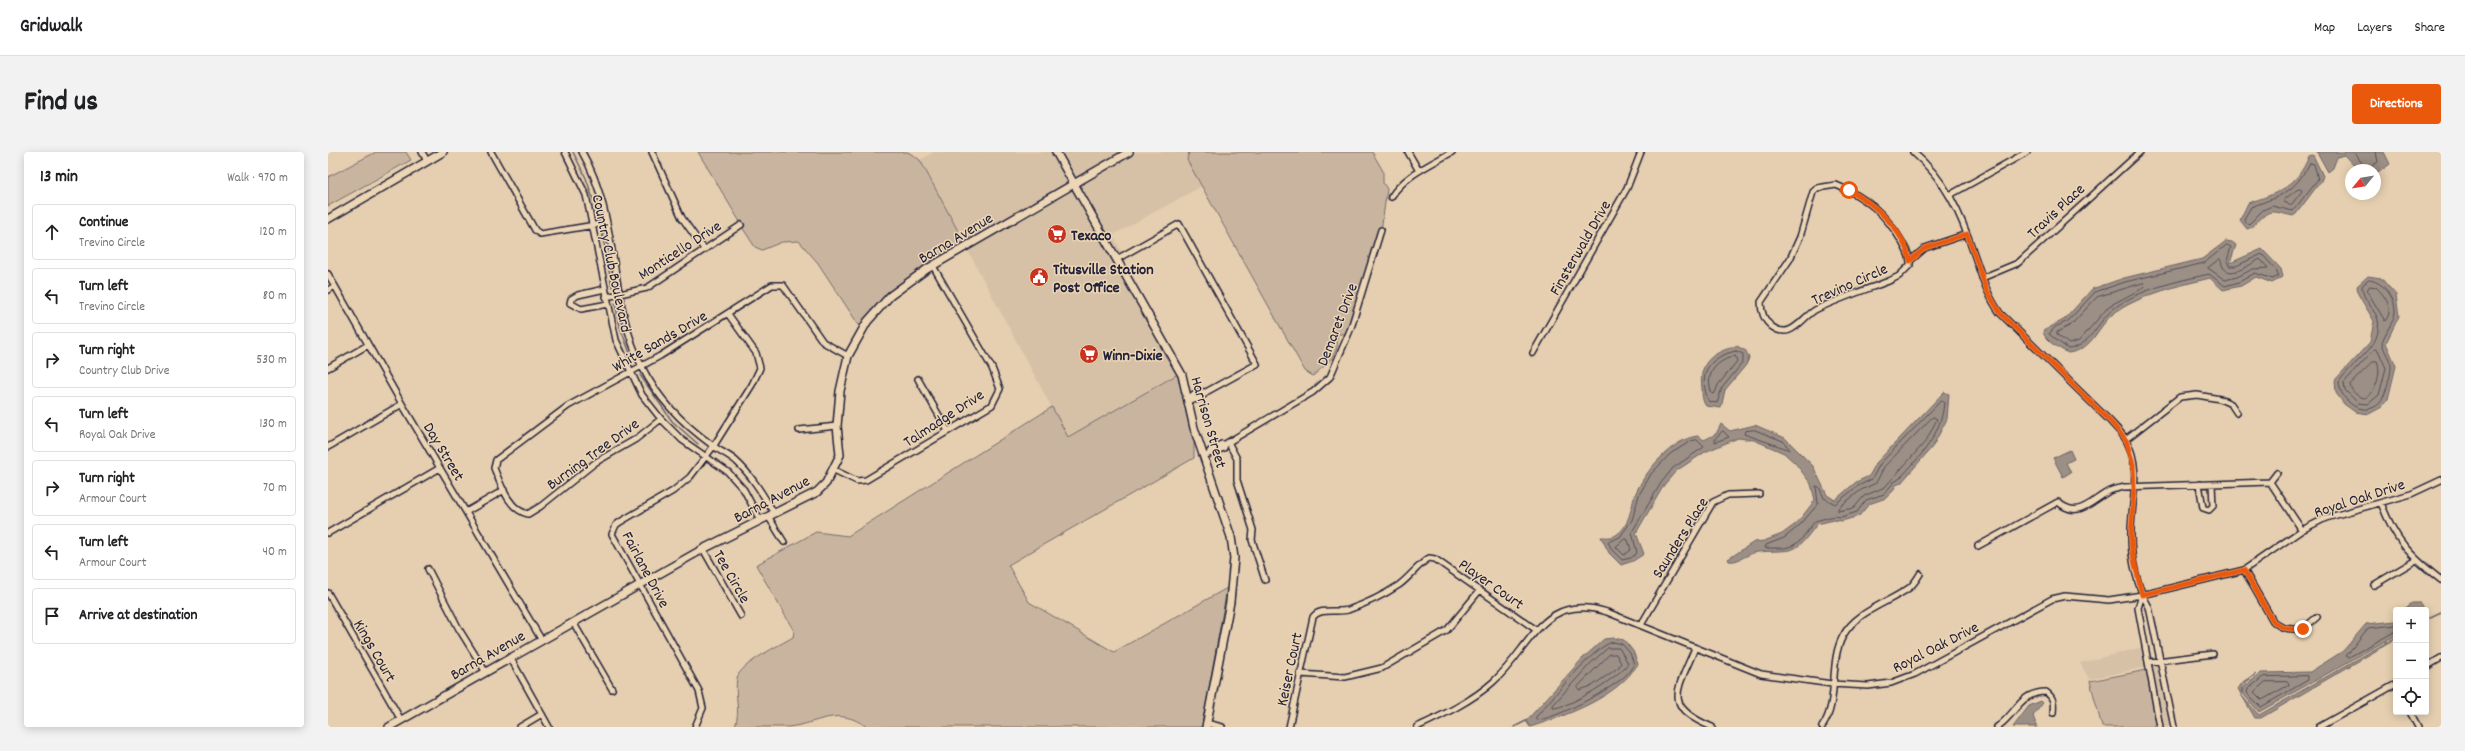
<!DOCTYPE html>
<html lang="en">
<head>
<meta charset="utf-8">
<style>
	body { margin:0; font-family:Dekko,sans-serif; background:#f2f2f2; color:#202124 }
	.controls { position:absolute; right:12px; bottom:12px; display:grid; overflow:hidden; border-radius:4px; box-shadow:0 2px 10px #0003 }
	.controls button { width:36px; height:36px; display:grid; place-items:center; padding:0; border:0; border-bottom:1px solid #e0e0e0; background:#fff; color:#202124; font:20px sans-serif }
	.compass { position:absolute; left:2017px; top:12px; width:36px; height:36px; border-radius:50%; background:#fff; box-shadow:0 2px 10px #0003; rotate:240deg }
	.stop { position:absolute; width:12px; height:12px; margin:-9px; border:3px solid #ea580c; border-radius:50%; background:#fff }
	.stop.end { background:#ea580c; border-color:#fff; box-shadow:0 1px 4px #0008 }
	.list { margin:0; padding:0; list-style:none }
	h2 { display:flex; justify-content:space-between; align-items:center; height:52px; margin:0; padding:0 16px; font-size:17px }
	h2 small { font-size:13px; font-weight:400; color:#757577 }
	.list li { display:grid; grid-template-columns:26px 1fr auto; gap:12px; align-items:center; box-sizing:border-box; height:56px; margin:0 8px 8px; padding:0 8px; border:1px solid #e0e0e0; border-radius:4px }
	.list b { display:block; font-size:15px; white-space:nowrap }
	.list p { margin:0; font-size:13px; white-space:nowrap; color:#757577 }
	.list em { font-size:13px; font-style:normal; color:#757577 }
	.icon { flex:none; width:22px; height:22px; fill:none; stroke:currentColor; stroke-width:2; stroke-linecap:round; stroke-linejoin:round }
	.map { position:relative; flex:none; width:2113px; height:575px; overflow:hidden; border-radius:4px }
	header { display:flex; align-items:center; gap:24px; box-sizing:border-box; height:56px; padding:0 20px; background:#fff; border-bottom:1px solid #e0e0e0 }
	header strong { font-size:19px }
	nav { display:flex; gap:22px; margin-inline-start:auto; font-size:14px }
	.intro { display:flex; align-items:center; justify-content:space-between; box-sizing:border-box; height:96px; padding:0 24px }
	h1 { margin:0; font-size:28px }
	.button { padding:10px 18px; border-radius:4px; background:#ea580c; color:#fff; font-size:14px; font-weight:700 }
	main { display:flex; gap:24px; padding:0 24px }
	aside { flex:1; background:#fff; border-radius:4px; box-shadow:0 2px 10px #0003 }
	.map>svg:first-child { display:block }
	.built { fill:#d6c1a7 }
	.green { fill:#c9b59f; stroke:#766c6d }
	.water { fill:#9c8f85; stroke:#6b6367 }
	.lines { fill:none; stroke-linecap:round; stroke-linejoin:round }
	.shore { stroke:#534e59; stroke-width:1 }
	.stream { stroke:#6b6367; stroke-width:1.5 }
	.street-casing { stroke:#22223b; stroke-width:8 }
	.secondary-casing { stroke:#22223b; stroke-width:10 }
	.street { stroke:#edd6b5; stroke-width:5 }
	.secondary { stroke:#edd6b5; stroke-width:7 }
	.route { stroke:#ea580c; stroke-width:5 }
	.labels { text-anchor:middle; stroke-width:3; stroke-linejoin:round; paint-order:stroke }
	.street-label { font-size:16px; fill:#22223b; stroke:#edd6b5 }
	.poi-label { font-size:16px; font-weight:bold; fill:#22223b; stroke:#edd6b5; text-anchor:start }
</style>
</head>
<body>
<header>
<strong>Gridwalk</strong>
<nav><a>Map</a><a>Layers</a><a>Share</a></nav>
</header>
<div class="intro"><h1>Find us</h1><a class="button">Directions</a></div>
<main>
<aside>
<h2>13 min<small>Walk · 970 m</small></h2>
<ul class="list">
<li><svg class="icon" aria-label="ahead" viewBox="0 0 24 24"><path d="M12 20V5M6 11l6-6 6 6"/></svg><div><b>Continue</b><p>Trevino Circle</p></div><em>120 m</em></li>
<li><svg class="icon" aria-label="left" viewBox="0 0 24 24"><path d="M17 20v-9H6M10 6l-5 5 5 5"/></svg><div><b>Turn left</b><p>Trevino Circle</p></div><em>80 m</em></li>
<li><svg class="icon" aria-label="right" viewBox="0 0 24 24"><path d="M7 20v-9h11M14 6l5 5-5 5"/></svg><div><b>Turn right</b><p>Country Club Drive</p></div><em>530 m</em></li>
<li><svg class="icon" aria-label="left" viewBox="0 0 24 24"><path d="M17 20v-9H6M10 6l-5 5 5 5"/></svg><div><b>Turn left</b><p>Royal Oak Drive</p></div><em>130 m</em></li>
<li><svg class="icon" aria-label="right" viewBox="0 0 24 24"><path d="M7 20v-9h11M14 6l5 5-5 5"/></svg><div><b>Turn right</b><p>Armour Court</p></div><em>70 m</em></li>
<li><svg class="icon" aria-label="left" viewBox="0 0 24 24"><path d="M17 20v-9H6M10 6l-5 5 5 5"/></svg><div><b>Turn left</b><p>Armour Court</p></div><em>40 m</em></li>
<li><svg class="icon" aria-label="arrive" viewBox="0 0 24 24"><path d="M6 21V4h12l-3 4 3 4H6"/></svg><div><b>Arrive at destination</b></div></li>
</ul>
</aside>
<div class="map">
<svg width="2113" height="575" viewBox="0 0 2113 575">
	<rect width="100%" height="100%" fill="#e5cfb0"/>
	<filter id="ink" filterUnits="userSpaceOnUse"><feTurbulence type="fractalNoise" baseFrequency=".025" numOctaves="2"/><feDisplacementMap in="SourceGraphic" scale="8" xChannelSelector="R" yChannelSelector="G"/><feConvolveMatrix kernelMatrix="1 2 1 2 8 2 1 2 1" color-interpolation-filters="sRGB"/></filter>
	<g filter="url(#ink)">
		<!-- built -->
		<path class="built" d="M606,0H725L743,30L637,92L592,8Z
			M732,0H795L748,27Z
			M807,0H861L859,8L874,34L785,83L794,101L790,103L751,32Z
			M745,35L850,222L740,286L639,97Z
			M1815,495L1819,515L1761,527L1752,511Z
			M1830,511L1840,556L1843,575H1835L1825,512Z"/>
		<!-- green -->
		<path class="green" d="M48,0H78L83,8L0,54V25Z
			M370,0H580L592,8L637,92L572,132L560,142L532,175L490,111L471,89L454,90L434,98L427,95L414,75L417,73L414,69L412,70Z
			M861,0H1044L1055,19V31L1059,37L1053,79L1022,182H1009C1013,203 999,211 985,224L977,219L859,8Z
			M850,222L866,284V306L680,413L701,450L786,500L899,436L874,575H539C509,553 491,572 460,575C443,575 424,575 407,575C413,558 406,543 409,526C412,512 452,493 465,485L466,479L428,413L488,380L520,384L724,255L740,285Z
			M1819,518L1829,575H1774L1762,529Z"/>
		<!-- water -->
		<path class="water" d="M1989,0H2056L2062,12L2047,23V18H2030L2016,3L2009,5L2005,16L2000,20Z
			M1985,3L1995,24L1993,29L1968,62L1965,64C1936,57 1944,58 1922,76L1919,77L1912,68L1920,51C1950,41 1969,35 1981,4Z
			M1898,89L1904,90L1908,93L1902,111L1934,97L1953,117L1955,125L1944,131L1928,125L1913,134L1895,138L1882,126C1850,134 1818,141 1789,159C1769,172 1767,198 1740,201C1731,196 1716,189 1715,179L1737,167L1764,137L1796,126L1874,107Z
			M2040,124L2053,126L2068,143L2071,164L2058,191L2068,214L2060,247L2054,255L2041,262L2027,260L2016,252L2008,241L2007,228L2042,190L2046,169L2030,142L2029,134Z
			M1409,194L1418,199L1421,206L1418,213L1397,238L1393,256L1378,254C1374,249 1374,242 1374,236C1370,209 1386,200 1409,194Z
			M1616,240L1621,242L1619,267L1605,294L1573,331L1568,333L1565,339L1558,346L1541,352L1531,364L1514,369L1506,368L1489,372C1465,405 1467,397 1430,400C1420,401 1410,411 1401,409L1400,407L1426,390L1436,389L1454,382L1469,371L1487,348L1483,332L1468,312L1456,301L1426,288L1410,286L1377,300L1348,319L1336,333L1308,381L1316,402L1305,409L1293,413L1281,401L1273,385C1277,385 1284,386 1288,383C1301,376 1303,355 1307,343C1316,320 1345,286 1370,284L1376,288L1388,282L1393,272L1402,279L1427,273L1457,286L1485,314L1499,343L1507,348L1528,330L1541,324L1549,310Z
			M1742,298L1746,307L1738,311L1743,320L1735,325L1725,306Z
			M2084,451H2092L2096,458H2075Z
			M2068,469V483L1931,560L1915,542L1916,535L1933,521L1982,520L2015,499L2038,472Z
			M2068,485V487L1933,566H1927L1910,537L1914,531L1928,522L1914,534L1913,543L1931,563Z
			M1285,486L1296,488L1305,499L1310,512C1288,546 1240,563 1202,575L1198,569L1255,506L1276,487Z
			M1713,549L1715,551L1705,564L1709,575H1685L1701,554Z"/>
		<g class="lines">
			<!-- shore -->
			<path class="shore" d="M2025,0L2039,17L2050,10L2048,0
				M1982,11L1986,12L1990,27L1965,59L1944,54L1935,58L1921,72L1918,71L1916,67L1923,55C1954,43 1965,42 1982,11Z
				M1972,36L1974,39L1963,53L1956,50V48Z
				M1899,93L1903,95L1899,109L1901,114H1908L1934,102L1949,119L1950,124L1945,127L1927,121L1911,130L1897,134L1881,122C1851,129 1809,137 1784,158C1770,170 1760,196 1740,197L1721,182L1727,175L1740,169L1767,140L1797,130L1876,111Z
				M1892,107C1894,109 1893,112 1895,115C1903,128 1923,111 1932,107L1940,116L1925,117L1909,125L1897,128L1880,116Z
				M2041,128C2056,129 2071,150 2066,165C2063,174 2057,181 2054,190C2055,199 2064,209 2063,216C2063,223 2056,247 2052,251C2035,267 2012,249 2011,230C2023,210 2055,196 2050,168C2047,156 2034,148 2034,134Z
				M1816,131L1817,135L1781,154L1751,189L1741,192L1729,183V180L1743,173L1769,145Z
				M2042,134L2048,135C2057,144 2067,157 2057,169L2039,139Z
				M2047,197L2050,198L2058,216L2051,243L2040,252L2030,251L2017,238L2016,231Z
				M1408,199L1415,202V210L1394,236L1389,251L1381,250C1369,222 1380,205 1408,199Z
				M1407,204L1410,208L1390,233L1387,241L1384,242C1376,221 1388,209 1407,204Z
				M2046,209H2049C2054,219 2048,241 2038,246C2031,246 2023,240 2022,233Z
				M1613,249L1616,250C1614,282 1592,305 1571,327L1566,330L1556,342L1538,348L1529,360L1513,365L1506,364L1487,369L1472,389L1464,394L1457,396H1437L1438,393L1456,386L1472,373L1490,352L1488,334L1491,335L1496,346L1507,352L1530,334L1544,327L1552,312Z
				M1605,265L1609,267L1598,289L1557,335L1536,344L1526,356L1510,359V356L1533,338L1548,331L1556,315Z
				M1427,278L1455,289L1462,298L1416,282L1417,279Z
				M1395,279L1401,285L1387,290V287Z
				M1369,288L1376,295L1345,316L1333,331L1304,380L1309,401L1303,406L1294,408L1284,398L1280,390L1292,385L1304,368L1311,343L1323,322L1342,302L1363,289Z
				M1297,387L1300,388L1303,398L1296,403L1288,395Z
				M2068,473L2040,476L2018,504L2021,505L2068,479
				M1285,490L1294,492L1302,501L1306,512C1304,515 1302,519 1299,522C1288,535 1224,569 1208,568V565C1222,549 1268,492 1285,490Z
				M1280,496H1291L1300,511C1292,525 1241,556 1225,556V553L1262,512Z
				M1282,502H1288L1293,511L1291,515L1264,534L1251,538L1250,535Z
				M1979,524L1980,528L1933,555L1919,541L1920,537L1935,525Z
				M1960,530L1961,533L1934,548L1926,540L1937,530Z"/>
			<!-- stream -->
			<path class="stream" d="M245,0L258,26L271,65
				M274,80L284,135
				M287,151L292,175L305,209
				M312,223L344,269L370,292
				M2098,467L2113,460
				M1186,575L1198,569"/>
			<!-- street casing -->
			<g class="street-casing">
				<path id="street" d="M94,0L99,9
					M163,0L207,78L212,82L279,71
					M237,0L258,43L288,188L314,243L333,267L354,288L400,320L416,338L432,368
					M254,0C292,66 280,147 314,215C330,247 355,272 384,293C391,299 402,303 409,310C425,325 435,343 446,361
					M324,0L354,66L376,97
					M1080,0L1091,19
					M1585,0C1618,28 1633,62 1646,102C1653,122 1659,143 1672,161L1782,269C1787,275 1794,281 1798,288C1815,317 1802,353 1803,384C1803,407 1809,435 1821,455L1846,575
					M1508,33C1538,45 1558,62 1574,90C1578,98 1583,104 1582,113L1571,124L1561,129C1537,138 1512,146 1489,157C1474,164 1464,190 1443,174C1436,168 1433,159 1433,150L1462,107L1472,85L1485,40L1489,36Z
					M1622,43L1699,0
					M1063,45C1077,23 1102,13 1124,0
					M789,107L851,72L929,212L878,240C874,246 868,249 861,247
					M1582,109L1597,96L1639,82
					M0,122L74,252L213,487
					M1654,126L1690,111L1812,0
					M277,137L250,143L243,147L242,151L253,157L280,152
					M0,138L7,134
					M278,145L319,136L413,73
					M1205,201L1299,36L1313,0
					M0,216L40,193
					M590,227L620,279
					M861,247C865,241 871,239 878,240
					M333,267L308,287L268,310L213,354L200,362C181,358 173,333 166,316L168,308L240,254L332,204L444,133H455L495,190L520,204
					M471,278L509,274
					M1798,287L1852,245L1869,243L1892,247L1903,252L1909,261
					M900,290L909,307V328L925,378L924,388L937,428
					M0,295L74,252
					M881,302L882,299L893,292H897
					M876,304L896,296L897,292L985,240L1002,225L1023,176L1053,78
					M506,318L529,329L538,328L664,253L672,237L664,216L605,114
					M1942,330L1974,378
					M1942,330L1949,321
					M1871,332L1875,356L1881,358L1885,354L1884,332
					M2053,351C2068,389 2081,403 2113,428
					M138,360L176,338
					M440,364L456,390
					M0,381L112,316
					M1650,394L1730,350C1749,367 1761,351 1778,341C1783,337 1790,337 1796,335L1942,330
					M375,397L413,464
					M100,417L131,477L157,519
					M1916,418L1945,469C1954,478 1963,477 1975,477L1989,465
					M2046,433L2088,408
					M0,441L73,568
					M1814,443L1810,456L1832,575
					M245,470L284,537
					M1313,473L1385,350L1400,343L1431,342
					M1367,496C1350,538 1333,554 1384,575
					M182,505L221,575
					M1821,510L1885,502
					M2098,515L2113,506
					M972,522L1017,525L1054,516L1119,478L1152,438
					M2082,560L2090,575
					M878,571L894,575
					M192,575L214,562
					M367,575L375,556L371,539L284,382L288,373L292,370L345,339L362,325L385,295L424,233L432,216L428,201L400,162
					M961,575L985,465C992,455 1009,461 1020,458C1037,452 1056,443 1071,433C1082,425 1090,413 1101,406L1107,407L1207,477
					M1089,575C1115,563 1144,549 1165,530C1204,495 1214,440 1279,460L1433,522L1504,532L1540,534L1563,531L1587,522L1724,447L1737,444L1781,448L1814,443L1916,418L1974,378L1998,366L2083,342L2113,328
					M1494,575C1512,550 1500,511 1515,484C1527,460 1560,451 1581,436C1585,433 1589,427 1592,422
					M1669,575C1688,563 1691,540 1718,540C1726,546 1726,551 1725,561
					M1991,575L2068,532"/>
			</g>
			<!-- secondary casing -->
			<g class="secondary-casing">
				<path id="secondary" d="M728,0L854,223L866,276L903,385L906,406L902,450L878,575
					M0,67L115,0
					M61,575L375,397L489,340L498,331L512,303L509,274L512,239L520,204L539,170L562,144L599,117L801,0"/>
			</g>
			<!-- street -->
			<use href="#street" class="street"/>
			<!-- secondary -->
			<use href="#secondary" class="secondary"/>
		</g>
	</g>
	<g class="lines" filter="url(#ink)">
		<!-- route -->
		<path class="route" d="M1521,38C1548,53 1576,78 1582,109L1597,96L1639,82L1659,139L1672,161L1782,269L1798,288L1805,312L1806,336L1803,384L1804,399L1814,443L1916,418L1945,469C1954,478 1963,477 1975,477"/>
	</g>
	<!-- icons -->
	<defs>
		<g id="supermarket-disc" transform="scale(1)"><circle r="9.5" fill="#c8321e" stroke="#edd6b5"/><path d="M-6-5.5h2.5l.6 2H6L4.5 2H-2.5L-4.4-4H-6ZM-1.5 3.2a1.3 1.3 0 1 0 .1 0ZM3 3.2a1.3 1.3 0 1 0 .1 0Z" fill="#fff"/></g>
		<g id="civic-disc" transform="scale(1)"><circle r="9.5" fill="#c8321e" stroke="#edd6b5"/><path d="M-.6-6.5H3V-4.5H.6V-3L4-1V1h2V6H-6V1h2V-1L-.6-3ZM-1.2 2.5V6h2.4V2.5Z" fill="#fff"/></g>
	</defs>
	<g fill-rule="evenodd">
		<use href="#supermarket-disc" x="729" y="82"/>
		<use href="#civic-disc" x="711" y="125"/>
		<use href="#supermarket-disc" x="761" y="202"/>
	</g>
	<g class="labels">
		<!-- street labels -->
		<g class="street-label">
			<text transform="translate(1727 58) rotate(-43)" y="6">Travis Place</text>
			<text transform="translate(627 85) rotate(-31)" y="6">Barna Avenue</text>
			<text transform="translate(1251 95) rotate(-60)" y="6">Finsterwald Drive</text>
			<text transform="translate(351 97) rotate(-33)" y="6">Monticello Drive</text>
			<text transform="translate(285 111) rotate(78)" y="6">Country Club Boulevard</text>
			<text transform="translate(1521 131) rotate(-24)" y="6">Trevino Circle</text>
			<text transform="translate(1008 172) rotate(-69)" y="6">Demaret Drive</text>
			<text transform="translate(331 188) rotate(-30)" y="6">White Sands Drive</text>
			<text transform="translate(615 265) rotate(-33)" y="6">Talmadge Drive</text>
			<text transform="translate(882 270) rotate(74)" y="6">Harrison Street</text>
			<text transform="translate(117 299) rotate(59)" y="6">Day Street</text>
			<text transform="translate(264 301) rotate(-36)" y="6">Burning Tree Drive</text>
			<text transform="translate(2031 345) rotate(-18)" y="6">Royal Oak Drive</text>
			<text transform="translate(443 346) rotate(-28)" y="6">Barna Avenue</text>
			<text transform="translate(1351 385) rotate(-58)" y="6">Saunders Place</text>
			<text transform="translate(319 417) rotate(62)" y="6">Fairlane Drive</text>
			<text transform="translate(405 424) rotate(60)" y="6">Tee Circle</text>
			<text transform="translate(1164 431) rotate(35)" y="6">Player Court</text>
			<text transform="translate(1607 494) rotate(-27)" y="6">Royal Oak Drive</text>
			<text transform="translate(48 498) rotate(60)" y="6">Kings Court</text>
			<text transform="translate(159 502) rotate(-30)" y="6">Barna Avenue</text>
			<text transform="translate(960 517) rotate(-78)" y="6">Keiser Court</text>
		</g>
		<!-- poi labels -->
		<g class="poi-label">
			<text x="743" y="88">Texaco</text>
			<text x="725" y="122">Titusville Station<tspan x="725" dy="18">Post Office</tspan></text>
			<text x="775" y="208">Winn-Dixie</text>
		</g>
	</g>
</svg>
<div class="controls">
<button>+</button>
<button>−</button>
<button><svg class="icon" aria-label="locate" viewBox="0 0 24 24"><circle cx="12" cy="12" r="6"/><path d="M12 2v4M12 18v4M2 12h4M18 12h4"/></svg></button>
</div>
<svg class="compass" viewBox="-18 -18 36 36"><path d="M0-13l5 13h-10z" fill="#e53935"/><path d="M0 13l5-13h-10z" fill="#757577"/></svg>
<div class="stop" style="left:1521px;top:38px"></div>
<div class="stop end" style="left:1975px;top:477px"></div>
</div>
</main>
</body>
</html>
